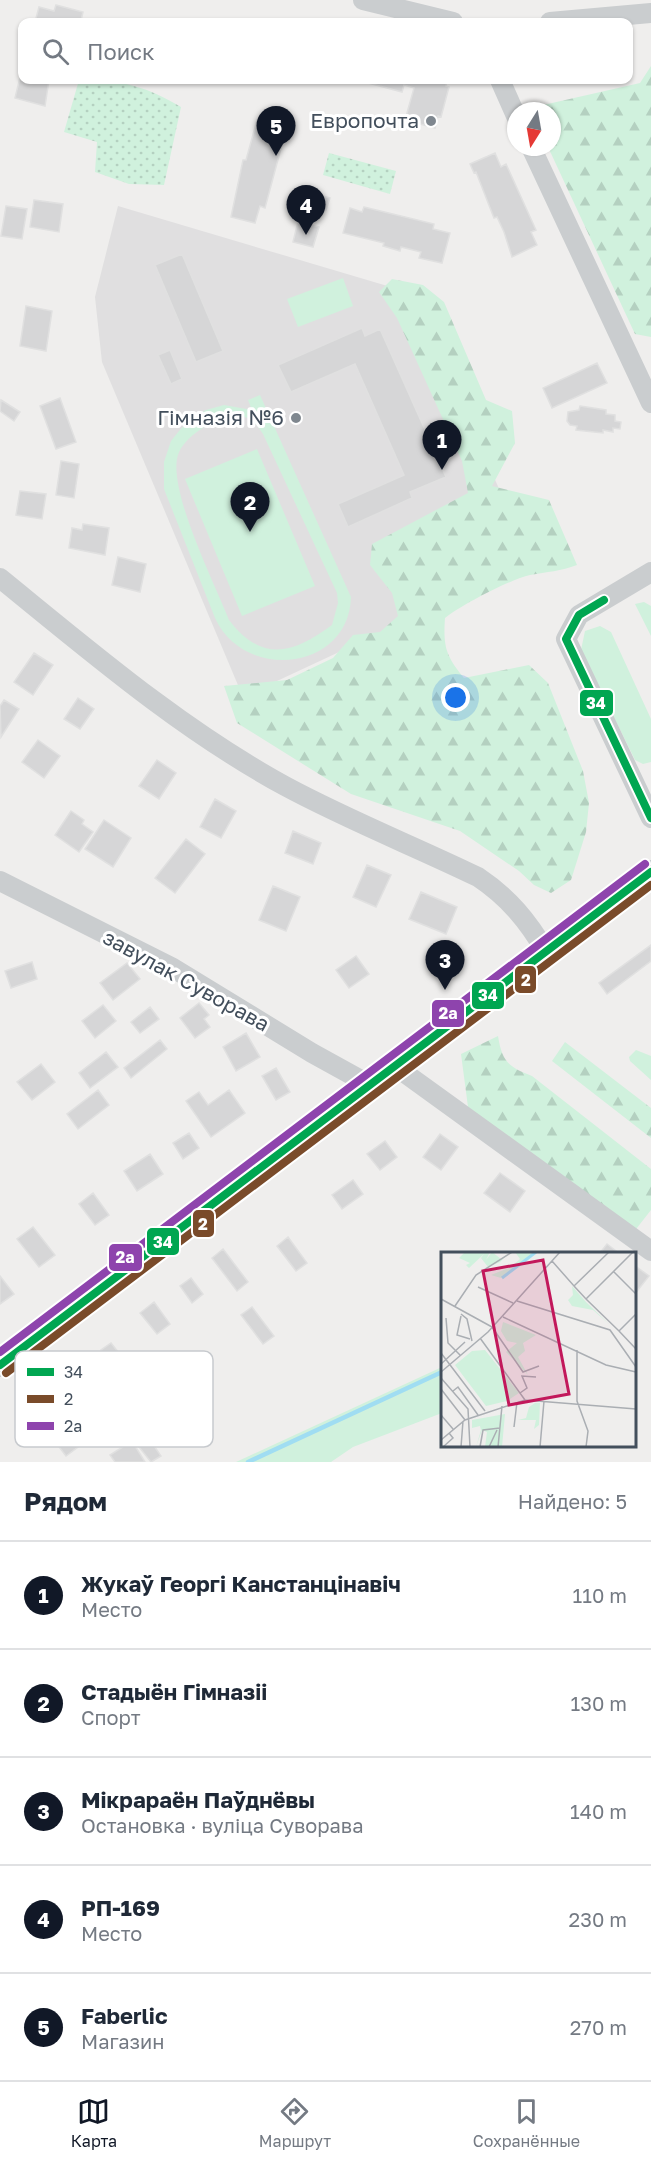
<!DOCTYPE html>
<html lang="ru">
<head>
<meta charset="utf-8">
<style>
	body { margin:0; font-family:"Golos Text",sans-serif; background:#f2f2f3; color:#1f2937 }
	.compass { position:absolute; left:507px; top:102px; width:54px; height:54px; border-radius:50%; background:#fff; box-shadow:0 2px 4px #0004; rotate:191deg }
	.you { position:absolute; left:456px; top:698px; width:21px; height:21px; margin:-15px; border:4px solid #fff; border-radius:50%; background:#1a73e8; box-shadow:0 0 0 9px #1a73e833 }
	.badge { display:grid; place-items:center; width:39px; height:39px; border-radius:50%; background:#111827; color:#fff; font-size:20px; font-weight:700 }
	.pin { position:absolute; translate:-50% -50px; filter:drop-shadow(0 2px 3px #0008) }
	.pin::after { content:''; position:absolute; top:32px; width:21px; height:18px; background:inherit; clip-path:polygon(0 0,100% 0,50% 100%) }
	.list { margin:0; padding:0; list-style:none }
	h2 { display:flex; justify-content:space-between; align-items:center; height:78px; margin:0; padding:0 24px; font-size:26px }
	h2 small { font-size:20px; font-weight:400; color:#747a83 }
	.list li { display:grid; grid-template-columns:39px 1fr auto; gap:18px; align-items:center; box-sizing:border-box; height:108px; padding:0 24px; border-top:2px solid #e0e1e3 }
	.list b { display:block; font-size:22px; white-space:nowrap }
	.list p { margin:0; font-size:20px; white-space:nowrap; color:#747a83 }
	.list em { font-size:20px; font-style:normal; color:#747a83 }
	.icon { flex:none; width:33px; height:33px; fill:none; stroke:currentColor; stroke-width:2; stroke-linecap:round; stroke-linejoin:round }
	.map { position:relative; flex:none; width:651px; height:1462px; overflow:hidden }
	.search { position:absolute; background:#fff; box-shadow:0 2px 4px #0004; left:18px; right:18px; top:18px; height:66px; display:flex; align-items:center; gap:15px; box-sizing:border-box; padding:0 21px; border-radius:12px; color:#747a83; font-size:22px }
	.sheet { height:618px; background:#fff }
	nav { display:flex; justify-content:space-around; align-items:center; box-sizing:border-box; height:84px; border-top:2px solid #e0e1e3; background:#fff; font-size:16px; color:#747a83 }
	nav a { display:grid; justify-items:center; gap:3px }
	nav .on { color:#111827 }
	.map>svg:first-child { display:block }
	.education { fill:#e0dfe0 }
	.green { fill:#d0f1dd; fill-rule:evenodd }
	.forest { fill:url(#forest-firs) }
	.park { fill:url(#park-dots) }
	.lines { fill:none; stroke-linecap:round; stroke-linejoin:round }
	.stream { stroke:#a0ddf2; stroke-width:4.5 }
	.building { fill:#d6d6d7; stroke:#e0e0e0; stroke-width:1.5 }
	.minor { stroke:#cacdcf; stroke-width:20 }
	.major { stroke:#c4c9cd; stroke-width:24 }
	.bus-1-casing { stroke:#fff; stroke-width:12 }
	.bus-2-casing { stroke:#fff; stroke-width:12 }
	.bus-3-casing { stroke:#fff; stroke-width:12 }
	.bus-1 { stroke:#00a651; stroke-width:8 }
	.bus-2 { stroke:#7a4b2a; stroke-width:8 }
	.bus-3 { stroke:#8e44ad; stroke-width:8 }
	.poi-dot { fill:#7f878f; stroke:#fff; stroke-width:2 }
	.labels { text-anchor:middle; stroke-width:6; stroke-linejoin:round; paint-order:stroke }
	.poi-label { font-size:21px; fill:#434f5c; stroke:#fff; text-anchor:end }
	.street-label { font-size:21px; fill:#434f5c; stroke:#fff }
	.inset-river { fill:none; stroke:#a0ddf2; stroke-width:3 }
	.inset-road { fill:none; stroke:#aaaeb3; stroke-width:1.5 }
	.view { fill:#c2185b; fill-opacity:0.15; stroke:#c2185b; stroke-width:3 }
	.inset-edge { fill:none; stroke:#434f5c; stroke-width:3 }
	.key { fill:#fff; stroke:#c7cace; stroke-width:1.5 }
	.key-label { font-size:16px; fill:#434f5c }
	.line-badge { stroke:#fff; stroke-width:2 }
	.badge-label { font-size:16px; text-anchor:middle; font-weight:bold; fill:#fff }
</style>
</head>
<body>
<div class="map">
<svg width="651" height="1462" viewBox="0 0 651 1462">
	<defs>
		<pattern id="forest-firs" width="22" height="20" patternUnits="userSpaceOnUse" patternTransform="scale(1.5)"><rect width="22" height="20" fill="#d0f1dd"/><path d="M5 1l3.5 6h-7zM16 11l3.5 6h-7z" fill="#b4d0c0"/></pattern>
		<pattern id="park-dots" width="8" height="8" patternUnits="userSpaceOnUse" patternTransform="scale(1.5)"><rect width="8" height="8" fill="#d0f1dd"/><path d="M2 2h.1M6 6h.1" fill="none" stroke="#b4d0c0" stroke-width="1.8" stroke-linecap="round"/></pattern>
	</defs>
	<rect width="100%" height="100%" fill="#efeeed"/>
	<!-- education -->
	<path class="education" d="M118,206L411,293L532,562L243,697L102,362L95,297Z"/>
	<!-- green -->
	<path class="green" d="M343,278L353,306L298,327L287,299Z
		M260,395L351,597C349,671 244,682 215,618L164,489V462L171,441L179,431L188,421L206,410L224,405L252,410L248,400ZM231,415C247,415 255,421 263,434L337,593L338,603L332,625C293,654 262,663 229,620C215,584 167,489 178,455C184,436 213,420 231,415Z
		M257,449L315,586L242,616L185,479Z
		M644,602L651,606V636L635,604Z
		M600,626L611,632L651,719V762L643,764L635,760L581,650L585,631Z
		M636,1050L651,1056V1080L630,1061L629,1057Z
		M442,1367V1413L353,1447L331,1462H236Z"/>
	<!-- forest -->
	<path class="forest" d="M651,66V337L635,334L548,147H552V111H531L530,108L640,83Z
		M392,279L423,285L444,302L486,400L512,411L515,443L492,486L549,500L577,565C561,571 547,572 530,575C509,580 463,604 445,618C443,647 446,656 464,678L529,665L548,683L583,771L589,803L586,832L571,880L551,893L534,885L519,871L460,831L351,794L237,723L224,686L287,680L333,658L353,635L380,632L398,616L392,593L370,565L372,544L468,493L462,461L397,318L379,292Z
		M498,1036C502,1061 508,1067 532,1076L651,1169V1210L633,1233L468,1107L461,1054Z
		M565,1042L651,1108V1138L552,1061Z"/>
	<!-- park -->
	<path class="park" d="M79,80C119,79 146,86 181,107L164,185L129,184L95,172L97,142L64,132Z
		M329,153L396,171L390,194L323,175Z"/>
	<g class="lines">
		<!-- stream -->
		<path class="stream" d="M248,1462L442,1372"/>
	</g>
	<!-- building -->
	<path class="building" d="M56,5L83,12L81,20L90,22H35L39,7L54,11Z
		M22,69V80H49L45,106L15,98Z
		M357,80H447L446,86L449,87L441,117L438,116L435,128L405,120L414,88L404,85L402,92Z
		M257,120L283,127L279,140L283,141L265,208L260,206L255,223L231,217L243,160H246Z
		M495,153L501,167L506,164L536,230L531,232L537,245L512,257L504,232L497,217L494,218L476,172L474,173L470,164Z
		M316,194L330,198L326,210L312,206Z
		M34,200L63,204L59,232L30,227Z
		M6,206L27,209L22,239L1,236Z
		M364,207L434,224L433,229L450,233L442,263L419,258L421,252L401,247L400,251L383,246L384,243L343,233L350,208L362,212Z
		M298,222L319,227L313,247L293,242Z
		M182,254L223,351L196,362L155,265Z
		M26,306L52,311L46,351L20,346Z
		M362,328L365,336L380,329L446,477L410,492L412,498L348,527L338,504L404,475L355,364L291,392L278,365Z
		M170,350L182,379L171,384L158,355Z
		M597,363L607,383L552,408L543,388Z
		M60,398L76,442L56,449L40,406Z
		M1,400L20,412L14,421L0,411Z
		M580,406L606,410V414L615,415V421L621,422L620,429L613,428V432L603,430V433L576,430L577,426L570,425L567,421L568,412L579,410Z
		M61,461L79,464L74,498L56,495Z
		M20,491L46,494L42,519L16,515Z
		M83,524L109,528L105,555L69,548L72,528L82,530Z
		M118,557L146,564L140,592L112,585Z
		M34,653L53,665L33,695L14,682Z
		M78,698L94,709L80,729L64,719Z
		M4,700L19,709L1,737L0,706Z
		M38,740L60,756L44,778L22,762Z
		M157,760L176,773L159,799L139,786Z
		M215,799L236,811L221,838L200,827Z
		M71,811L84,820L82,824L93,832L79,852L55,835Z
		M104,820L131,838L113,867L85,849Z
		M293,831L321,843L313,864L285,853Z
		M186,839L205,854L175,893L155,878Z
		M367,865L391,875L376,907L353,897Z
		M273,886L300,897L286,931L259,920Z
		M421,892L457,907L446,934L409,919Z
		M651,945V961L607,994L599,983Z
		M356,956L369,974L349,988L336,970Z
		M32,962L37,979L11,988L5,971Z
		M127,963L140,979L113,1000L100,983Z
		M199,1003L209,1015L204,1019L210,1027L195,1038L180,1018Z
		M103,1005L116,1021L95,1038L82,1021Z
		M150,1007L159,1019L140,1033L131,1022Z
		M246,1033L260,1057L236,1071L223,1047Z
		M160,1040L167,1049L131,1078L124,1068Z
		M106,1052L118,1067L90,1088L79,1073Z
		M41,1064L55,1082L32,1100L17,1082Z
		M276,1068L290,1092L276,1100L262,1076Z
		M98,1090L109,1105L78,1129L67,1114Z
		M229,1090L245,1113L211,1137L186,1101L199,1092L208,1105Z
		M189,1133L199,1148L183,1159L173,1143Z
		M440,1134L458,1147L441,1170L423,1157Z
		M385,1141L397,1157L380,1170L367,1154Z
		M150,1154L163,1174L137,1191L124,1171Z
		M500,1173L525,1191L510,1212L484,1193Z
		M353,1180L363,1194L342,1209L332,1195Z
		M93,1193L109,1215L95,1225L79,1204Z
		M33,1227L55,1255L39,1267L17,1239Z
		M288,1237L307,1263L296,1271L277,1246Z
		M607,1244L620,1254H599Z
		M223,1249L248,1282L237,1291L212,1258Z
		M634,1265L649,1276L634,1295Z
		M0,1276L14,1294L0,1304Z
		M191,1278L203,1294L192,1303L180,1286Z
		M154,1302L170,1324L157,1334L140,1313Z
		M252,1307L274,1336L263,1344L241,1315Z
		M111,1343L137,1376L127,1384L101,1350Z
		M38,1395L78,1447L66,1456L26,1404Z
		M146,1434L161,1456L151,1462L135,1442Z
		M132,1441L145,1462H115L110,1455Z"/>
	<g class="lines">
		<!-- minor -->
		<path class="minor" d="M363,0L453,22
			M550,22L651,13
			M500,80L516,116
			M531,147L651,403
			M651,572L579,615L566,639L651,818
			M0,578C91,652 182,730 285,786C348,820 414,846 478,877C508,897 528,921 546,952
			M0,881L173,968L312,1053L370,1085
			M395,1066L651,1251"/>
		<!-- major -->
		<path class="major" d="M0,1365L651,872"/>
		<!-- bus-1 casing -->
		<g class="bus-1-casing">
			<path id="bus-1" d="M604,600L579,615L566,639L651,818
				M0,1365L651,872"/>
		</g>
		<!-- bus-2 casing -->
		<g class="bus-2-casing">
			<path id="bus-2" d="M6,1373L651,885"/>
		</g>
		<!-- bus-3 casing -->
		<g class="bus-3-casing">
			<path id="bus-3" d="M0,1352L645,864"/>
		</g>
		<!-- bus-1 -->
		<use href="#bus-1" class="bus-1"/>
		<!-- bus-2 -->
		<use href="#bus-2" class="bus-2"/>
		<!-- bus-3 -->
		<use href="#bus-3" class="bus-3"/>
	</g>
	<!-- markers -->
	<g class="poi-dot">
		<circle cx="431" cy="121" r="6"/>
		<circle cx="296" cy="418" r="6"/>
	</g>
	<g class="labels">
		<!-- poi labels -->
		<g class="poi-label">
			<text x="419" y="128">Европочта</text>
			<text x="284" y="425">Гімназія №6</text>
		</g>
		<!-- street labels -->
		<g class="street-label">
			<text transform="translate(186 981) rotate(29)" y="7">завулак Суворава</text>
		</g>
	</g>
	<!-- overview -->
	<g transform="translate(441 1252)">
		<rect width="195" height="195" fill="#efeeed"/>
		<path d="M24,0H49L45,8L51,0L60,7L69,0L59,10L47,15L40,6L43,2L28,16L25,13L29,11L18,6ZM74,0H95L60,26L50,23L70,15L79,7Z" fill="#d0f1dd"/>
		<path d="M131,34L145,50L169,73L152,58L131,54L127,48L132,43ZM62,70L95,83L82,91L84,99L77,105L87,123L65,100L76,91L66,89L60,79ZM44,98L78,141L66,149L45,154L14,113L31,99ZM94,151H99L98,173L93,177L95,168H77L85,166L88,155ZM64,162L61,195H44L46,180L41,178L35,195L40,178L39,174L31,176V168Z" fill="#d0f1dd"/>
		<path class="inset-river" d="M61,26L95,0"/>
		<path class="inset-road" d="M111,9L133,34L168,0M173,20L195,42M133,34L145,47L192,0M37,35L72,51M0,47L51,75M145,47L178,79L195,62M76,49L169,78L195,115M14,54L35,23L71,0M20,62L26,67L31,89M20,64L16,83L29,87M62,65L165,113L195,120M5,66L7,91L19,103M51,75L82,120L98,114M178,79L195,97M39,86L84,148M136,98V149L147,179L145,195M0,101L44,159M0,112L24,90M0,120L47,80L119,0M0,126L27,157L29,195M0,137L24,168M12,139L17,135L37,163M79,141L86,136L81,124L95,125M0,163L12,177M73,175L76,150M0,188L24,168L84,148L195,157M2,195L12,186L8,181M20,195L22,169M39,195L42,178L59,176M48,195L56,178M57,195L61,154M99,195L103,149"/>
		<path class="view" d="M102,8L128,142L68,153L42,19Z"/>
		<rect width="195" height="195" class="inset-edge"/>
	</g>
	<!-- legend -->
	<rect x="15" y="1351" width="198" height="96" rx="9" class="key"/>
	<rect x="27" y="1368" width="27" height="8" fill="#00a651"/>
	<rect x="27" y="1395" width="27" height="8" fill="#7a4b2a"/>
	<rect x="27" y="1422" width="27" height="8" fill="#8e44ad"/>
	<g class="key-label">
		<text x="64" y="1378">34</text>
		<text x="64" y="1405">2</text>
		<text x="64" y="1432">2а</text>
	</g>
	<g class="line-badge">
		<rect x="579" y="689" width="35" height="28" rx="6" fill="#00a651"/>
		<rect x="514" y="965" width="23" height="29" rx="6" fill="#7a4b2a"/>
		<rect x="471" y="981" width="34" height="29" rx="6" fill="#00a651"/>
		<rect x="431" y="999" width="34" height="29" rx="6" fill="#8e44ad"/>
		<rect x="192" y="1209" width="23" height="29" rx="6" fill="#7a4b2a"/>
		<rect x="146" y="1227" width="34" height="29" rx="6" fill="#00a651"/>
		<rect x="108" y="1243" width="35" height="29" rx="6" fill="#8e44ad"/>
	</g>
	<g class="badge-label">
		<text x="596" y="709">34</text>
		<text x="526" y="986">2</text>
		<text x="488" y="1001">34</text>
		<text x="448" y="1019">2а</text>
		<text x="203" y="1230">2</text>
		<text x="163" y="1248">34</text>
		<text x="125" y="1263">2а</text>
	</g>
</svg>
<svg class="compass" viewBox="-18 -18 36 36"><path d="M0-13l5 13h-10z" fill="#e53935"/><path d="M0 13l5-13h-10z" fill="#747a83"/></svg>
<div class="you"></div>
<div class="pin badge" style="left:442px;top:470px">1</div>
<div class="pin badge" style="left:250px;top:532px">2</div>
<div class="pin badge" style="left:445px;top:990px">3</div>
<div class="pin badge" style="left:306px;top:235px">4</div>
<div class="pin badge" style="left:276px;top:156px">5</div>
<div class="search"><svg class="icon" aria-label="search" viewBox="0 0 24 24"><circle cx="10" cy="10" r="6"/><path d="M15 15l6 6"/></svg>Поиск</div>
</div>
<section class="sheet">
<h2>Рядом<small>Найдено: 5</small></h2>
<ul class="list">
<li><span class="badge">1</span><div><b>Жукаў Георгі Канстанцінавіч</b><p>Место</p></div><em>110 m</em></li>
<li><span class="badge">2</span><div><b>Стадыён Гімназіі</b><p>Спорт</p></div><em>130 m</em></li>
<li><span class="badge">3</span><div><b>Мікрараён Паўднёвы</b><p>Остановка · вуліца Суворава</p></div><em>140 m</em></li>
<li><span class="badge">4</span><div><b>РП-169</b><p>Место</p></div><em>230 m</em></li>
<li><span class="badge">5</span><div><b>Faberlic</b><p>Магазин</p></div><em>270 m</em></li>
</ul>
</section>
<nav>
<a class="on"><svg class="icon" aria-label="map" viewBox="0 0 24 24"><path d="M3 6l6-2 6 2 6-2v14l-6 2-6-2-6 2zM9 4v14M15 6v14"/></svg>Карта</a>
<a><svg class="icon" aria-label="directions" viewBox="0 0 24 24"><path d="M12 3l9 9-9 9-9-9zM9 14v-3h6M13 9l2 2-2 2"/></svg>Маршрут</a>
<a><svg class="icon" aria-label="saved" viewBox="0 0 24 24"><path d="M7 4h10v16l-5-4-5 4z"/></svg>Сохранённые</a>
</nav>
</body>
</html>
